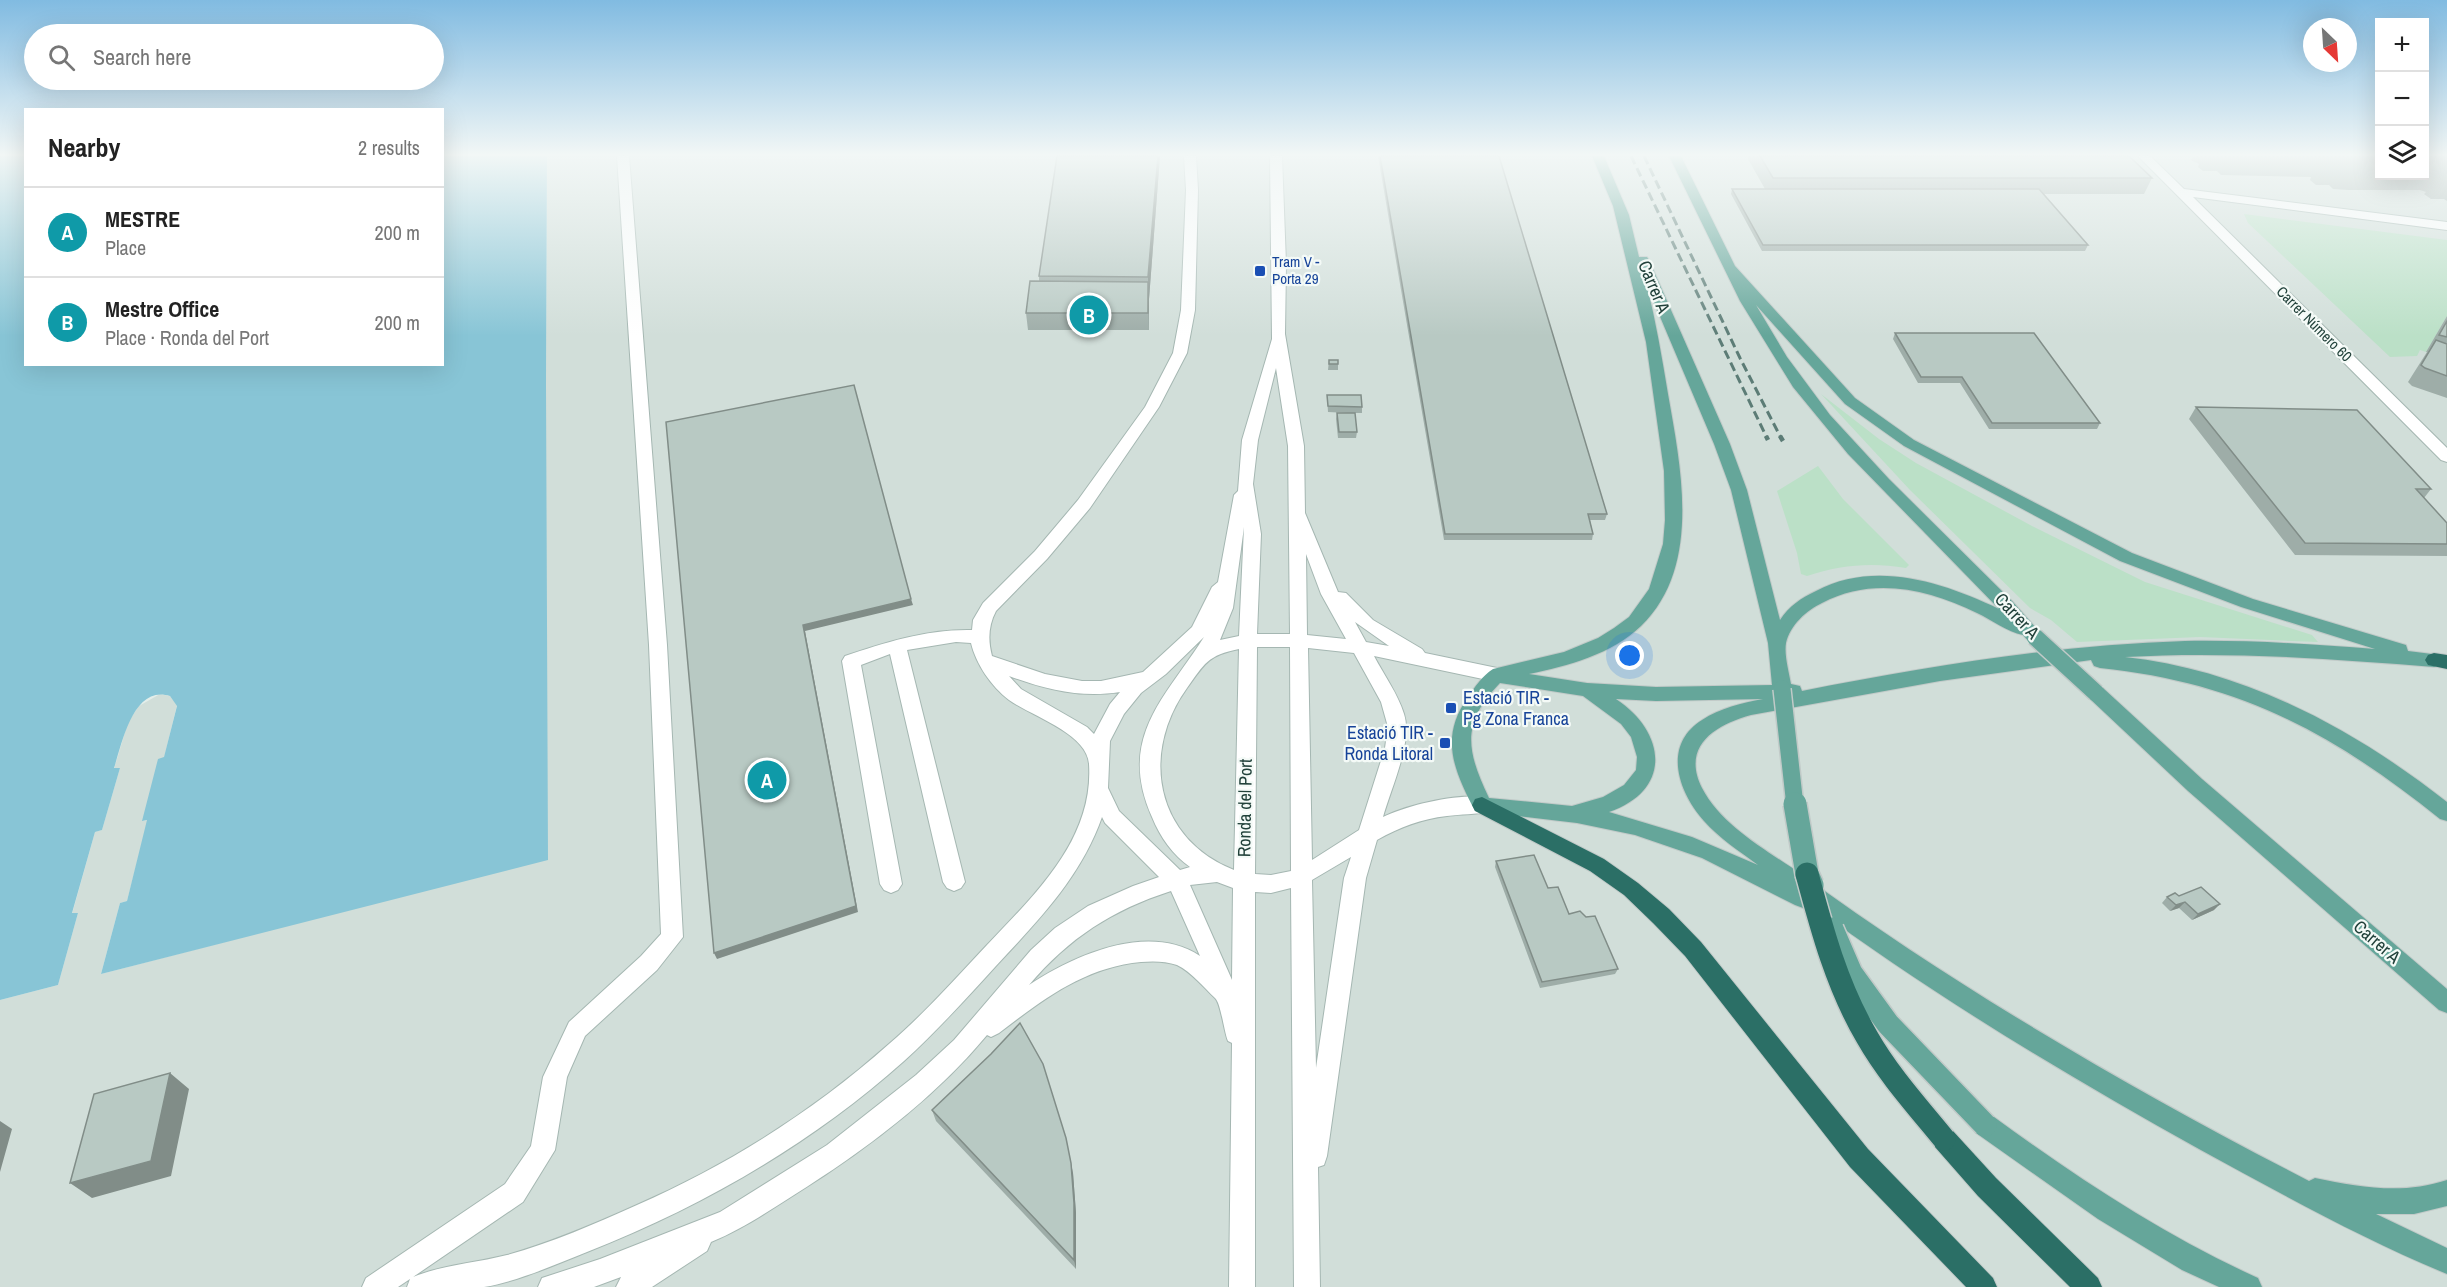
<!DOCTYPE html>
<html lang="en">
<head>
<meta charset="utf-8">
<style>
	body { margin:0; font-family:"Archivo Narrow",sans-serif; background:#f6f6f6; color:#222 }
	.controls { position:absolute; right:18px; top:18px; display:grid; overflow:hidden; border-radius:0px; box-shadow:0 6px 24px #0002 }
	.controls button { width:54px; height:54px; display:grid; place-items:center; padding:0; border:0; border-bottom:2px solid #e0e0e0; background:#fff; color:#222; font:30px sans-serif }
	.compass { position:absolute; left:2303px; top:18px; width:54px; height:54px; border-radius:50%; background:#fff; box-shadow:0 6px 24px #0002; rotate:155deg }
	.you { position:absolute; left:1630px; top:656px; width:21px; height:21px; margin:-15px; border:4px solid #fff; border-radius:50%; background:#1a73e8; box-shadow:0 0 0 9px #1a73e833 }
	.badge { display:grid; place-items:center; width:39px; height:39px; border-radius:50%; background:#1a73e8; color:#fff; font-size:20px; font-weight:700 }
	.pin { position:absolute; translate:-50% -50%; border:3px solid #fff; box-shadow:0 2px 6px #0006 }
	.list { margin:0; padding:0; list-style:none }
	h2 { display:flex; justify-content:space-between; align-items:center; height:78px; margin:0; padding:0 24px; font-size:26px }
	h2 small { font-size:20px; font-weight:400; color:#767676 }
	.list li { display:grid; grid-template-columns:39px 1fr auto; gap:18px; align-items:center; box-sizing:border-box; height:90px; padding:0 24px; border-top:2px solid #e0e0e0 }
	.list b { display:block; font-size:22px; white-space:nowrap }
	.list p { margin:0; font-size:20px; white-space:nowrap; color:#767676 }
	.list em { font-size:20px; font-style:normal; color:#767676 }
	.icon { flex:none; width:33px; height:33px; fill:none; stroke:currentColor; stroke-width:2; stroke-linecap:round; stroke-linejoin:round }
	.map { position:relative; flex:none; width:2447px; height:1287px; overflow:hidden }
	.search { position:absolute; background:#fff; box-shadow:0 6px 24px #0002; left:24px; top:24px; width:420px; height:66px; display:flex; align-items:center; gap:15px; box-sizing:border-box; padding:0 21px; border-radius:33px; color:#767676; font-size:22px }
	.panel { position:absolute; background:#fff; box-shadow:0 6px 24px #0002; left:24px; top:108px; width:420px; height:258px; border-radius:0px }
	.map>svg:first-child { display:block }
	.built { fill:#d1ded9 }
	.green { fill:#bbe0c7 }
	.water { fill:#88c5d6 }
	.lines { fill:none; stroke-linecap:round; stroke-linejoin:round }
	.minor-casing { stroke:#a5b7b2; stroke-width:2 }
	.major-casing { stroke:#c1cac8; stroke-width:2 }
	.highway-casing { stroke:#c1cac8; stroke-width:2 }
	.minor { fill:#fff; fill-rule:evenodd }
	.major { fill:#65a69a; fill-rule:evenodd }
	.highway { fill:#2b6f66; fill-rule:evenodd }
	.rail-far1 { stroke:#5c7c76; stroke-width:3; stroke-dasharray:9 4.5; stroke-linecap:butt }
	.rail { stroke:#5c7c76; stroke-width:4.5; stroke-dasharray:12 6; stroke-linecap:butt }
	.major-bridge-far1-casing { stroke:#c1cac8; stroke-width:20; stroke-linecap:butt }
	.major-bridge-casing { stroke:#c1cac8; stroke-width:26; stroke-linecap:butt }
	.highway-bridge-casing { stroke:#c1cac8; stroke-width:26; stroke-linecap:butt }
	.major-bridge-far1 { stroke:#65a69a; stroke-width:17 }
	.major-bridge { stroke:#65a69a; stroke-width:23 }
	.highway-bridge { stroke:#2b6f66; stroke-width:23 }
	.wall { fill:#9eada8 }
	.shaded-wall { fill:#818d88 }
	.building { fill:#b8c9c3; stroke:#818d88; stroke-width:1.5 }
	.transit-dot { fill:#1a4fb4; stroke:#f4faf7; stroke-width:2 }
	.labels { text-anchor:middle; stroke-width:4.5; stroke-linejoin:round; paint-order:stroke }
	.far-transit-label { font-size:15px; fill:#164399; stroke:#f4faf7; text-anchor:start }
	.far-street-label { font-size:15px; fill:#21413a; stroke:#f4faf7 }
	.street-label { font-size:18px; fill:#21413a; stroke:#f4faf7 }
	.transit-label { font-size:18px; fill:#164399; stroke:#f4faf7; text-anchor:start }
</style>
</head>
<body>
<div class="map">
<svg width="2447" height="1287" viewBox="0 0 2447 1287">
	<rect width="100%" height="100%" fill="#e3eeea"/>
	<!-- built -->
	<path class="built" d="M547,156H2379L2380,176H2424L2447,156V1287H0V1000L58,985L78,913L72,914L95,832L102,830L120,768L114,769L128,722L139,706L160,694L170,696L177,705L164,758L143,821L148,820L127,901L120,903L101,974L416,892L546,385Z"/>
	<!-- green -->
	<path class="green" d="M2244,214L2447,240V316L2426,352L2420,350L2417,356L2390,357L2248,223Z
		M1821,394L1879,439L1916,463L2032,526L2145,582L2312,635L2318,642L2200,637L2077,642L2051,620L2030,608L1910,490Z
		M1818,466L1843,499L1909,565L1906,568C1871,562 1840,565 1807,576L1801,574L1797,553L1777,491Z"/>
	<!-- water -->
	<path class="water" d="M0,156H25L26,364H442L443,156H547L546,385L548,860L101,974L120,903L127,901L147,820L142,821L158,759L164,757L177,706L170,696C133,684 122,744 114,768H120L102,830L95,832L72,913H78L58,985L0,1000Z"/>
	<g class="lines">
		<!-- minor casing -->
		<g class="minor-casing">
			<path id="minor" d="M617,156H629L667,645L683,937L657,970L585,1036L567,1077L555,1150L523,1202L413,1277C442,1265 476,1263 507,1255C551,1243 595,1224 637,1205C728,1165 815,1110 889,1044C924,1014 955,979 987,945C1034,895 1094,840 1089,764C1087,733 1031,716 1009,700C991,686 976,664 971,643L956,642L907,650L965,882L961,888L954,891L947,888L943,882L890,654L861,665L902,884L898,890L891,893L884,890L880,884L842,661L845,656C886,642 928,629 972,630L973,620L983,603L1035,551L1078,500L1145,407L1173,353L1181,310L1186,190L1184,156H1196L1198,190L1195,310L1187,353L1159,407L1090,508L1047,559L996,611C988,626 988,641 992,656L1045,674L1082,681H1101L1143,672L1192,627L1212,587L1218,582L1234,495L1238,491L1242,440L1272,339L1270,156H1282L1286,264L1285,334L1304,446L1305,513L1338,592L1346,593L1373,620L1422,649L1425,653L1497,668L1504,670L1506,675L1504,680L1497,682L1374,656C1384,675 1398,694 1404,714C1413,742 1391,788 1383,817C1407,805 1464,791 1489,799L1492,805L1489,811C1476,815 1461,814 1447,816C1421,819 1400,827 1377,840L1366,878L1327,1156L1324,1165L1318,1167L1320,1287H1294L1291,888L1271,893L1255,892V1287H1229L1232,1043L1228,1041C1224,1032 1221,1003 1215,998C1204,988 1192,972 1177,965C1166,961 1152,961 1141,962C1085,967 1042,1000 999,1033L991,1037L987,1035C934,1099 864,1151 794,1195C767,1212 741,1230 711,1242L707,1251L652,1287H616L621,1277L594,1287H538L542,1278L600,1259L720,1212L827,1145L916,1075L954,1040L1031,950L1055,928L1088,906L1133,886L1159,877L1105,823L1102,817C1081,877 1038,921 995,967C966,999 936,1032 904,1061C811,1144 702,1207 587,1252C554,1265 519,1281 484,1287C459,1287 432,1287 407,1287L410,1279L398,1287H362L366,1278L505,1184L531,1146L543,1077L569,1022L641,956L661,934L649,645ZM1276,368L1288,446L1290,634H1257L1261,534L1253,484L1258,440ZM1244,527L1239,636L1220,640L1233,608ZM1306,554L1321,594L1346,639L1307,635ZM1355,622L1389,646L1366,642ZM1204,637C1167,696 1116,737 1152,817C1160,837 1173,855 1190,867L1180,870L1119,811L1108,788L1110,741L1124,714L1141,693L1166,674ZM1257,647H1290L1291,871L1271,875L1255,874ZM1308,648L1354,653L1381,702L1388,727L1385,748L1359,830L1312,860ZM1239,649L1234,870C1155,839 1140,753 1187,688C1204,664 1208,655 1239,649ZM1009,676C1047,690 1081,698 1120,692L1110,704L1094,734L1087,727L1021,689ZM1351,857L1344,878L1316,1068L1312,880ZM1217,882L1233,888L1232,980L1190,885ZM1171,891L1200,956C1148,922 1075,955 1029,985C1069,938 1112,910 1171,891Z
				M2138,156H2150L2184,189L2447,222V230L2193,197L2447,448V462L2441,460Z"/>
		</g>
		<!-- major casing -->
		<g class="major-casing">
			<path id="major" d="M1592,156H1604L1629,215L1639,257H1647L1649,260L1730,444L1747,490L1780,620C1789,606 1801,598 1816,591C1875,560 1942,582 1999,609L1848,454L1793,387L1740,301L1669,156H1681L1735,266L1855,398L1914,440L2132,553L2253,599L2406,645L2408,651L2440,655L2443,660L2440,665L2434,667C2331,659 2229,651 2125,657C2245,670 2354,729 2447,802V821L2440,819C2333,733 2238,682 2100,668L2094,666L2091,660L1940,681L1751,715C1715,725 1681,746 1702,788C1722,827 1770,852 1804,876C1963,992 2135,1091 2309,1181L2315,1178C2360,1187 2402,1195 2447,1180V1206L2414,1214H2376L2447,1248V1274C2362,1239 2280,1193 2199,1149C2066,1075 1934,996 1811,905L1803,908L1795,905L1702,858L1635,835L1577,823L1475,811C1454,770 1439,738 1468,697C1475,687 1482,676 1493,669L1564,652L1598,638L1614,628L1629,617L1649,589L1663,544L1665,520L1664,471L1646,342L1613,206ZM1647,286L1714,444L1731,490L1768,643L1772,685L1656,687L1587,683L1529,674C1568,666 1612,654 1641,626C1702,567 1681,468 1668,394C1662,358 1656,322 1647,286ZM1756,305L1845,404L1904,446L2120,561L2241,607L2375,649C2312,644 2248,640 2185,641C2057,645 1928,666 1802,691L1800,686L1791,684C1789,672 1784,655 1786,643C1790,625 1807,610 1822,603C1873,576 1928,589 1977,613C1992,620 2007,632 2023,635C2029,642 2032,644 2041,642L2044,637L2012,601L1889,479L1830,415L1787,357ZM1500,683L1583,696L1621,724L1631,737L1637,757L1636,770L1624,785L1603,797L1572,806L1489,798C1466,750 1461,723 1500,683ZM1616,699L1656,701L1763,699C1742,703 1720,708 1702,720C1662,745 1678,792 1704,821C1719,838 1739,851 1758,865L1692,837L1609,812C1673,790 1666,732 1616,699Z
				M2096,686L2103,688L2202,779L2447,989V1013L2439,1010L2188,791L2089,698L2087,693L2089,688Z
				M1985,1113L1994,1117C2078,1178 2163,1235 2258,1278L2262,1287H2219L2182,1270L2098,1219L1976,1133L1973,1125L1976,1117Z"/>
		</g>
		<!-- highway casing -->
		<g class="highway-casing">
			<path id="highway" d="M2434,653L2447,655V669L2428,665L2425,660L2428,655Z
				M1482,797L1604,859L1638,883L1669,909L1701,942L1868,1149L1993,1278L1997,1287H1966L1850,1167L1685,956L1653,923L1624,895L1590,871L1475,811L1472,805L1475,799Z
				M1944,1127L1953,1131L1996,1178L2098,1278L2102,1287H2070L1978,1196L1935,1147L1932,1139L1935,1131Z"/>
		</g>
		<!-- minor -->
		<use href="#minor" class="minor"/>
		<!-- major -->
		<use href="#major" class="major"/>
		<!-- highway -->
		<use href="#highway" class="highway"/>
		<!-- rail-far1 -->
		<path class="rail-far1" d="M1631,156L1767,438
			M1644,156L1740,358L1781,438"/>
		<!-- rail -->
		<path class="rail" d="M1766,436L1768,440
			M1780,436L1783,441"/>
		<!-- major-bridge-far1 casing -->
		<g class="major-bridge-far1-casing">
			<path id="major-bridge-far1" d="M2035,637L2096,693
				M1782,689L1795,806"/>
		</g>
		<!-- major-bridge casing -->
		<g class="major-bridge-casing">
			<path id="major-bridge" d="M1795,804L1807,874L1812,885
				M1832,929L1851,973L1888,1024L1985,1125"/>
		</g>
		<!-- highway-bridge casing -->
		<g class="highway-bridge-casing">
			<path id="highway-bridge" d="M1807,874C1822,930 1837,986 1867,1037C1888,1074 1917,1106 1944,1139"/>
		</g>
		<!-- major-bridge-far1 -->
		<use href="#major-bridge-far1" class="major-bridge-far1"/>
		<!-- major-bridge -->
		<use href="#major-bridge" class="major-bridge"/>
		<!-- highway-bridge -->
		<use href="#highway-bridge" class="highway-bridge"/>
	</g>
	<!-- wall -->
	<path class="wall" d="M1160,156L1149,299V330H1028L1026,313L1039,281V276Z
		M1378,156H1499L1607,514L1605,520H1590L1593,534L1592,540H1444Z
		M1748,156H2129L2152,178L2144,194H2044L2088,245L2085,251H1762L1731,194L1732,189H1765L1748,159Z
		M2194,156H2379V176H2424V156H2447V201L2444,199H2431L2424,194L2426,192L2420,190H2349L2333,189L2329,185H2316L2310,180L2311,177L2221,175L2217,171H2203L2198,167L2199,164L2191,160Z
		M2447,316V398L2412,386L2408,382L2427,352H2426Z
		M1895,333L2100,423L2097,429H1989L1960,383H1918L1893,339Z
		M1329,360L1338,364V370H1328Z
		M1327,395L1362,407V413H1355L1357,432L1356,438H1338L1336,419L1337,413H1348L1328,412Z
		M2196,407L2431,489L2424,498L2447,523V556L2295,555L2189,419Z
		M1496,861L1569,914L1618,969L1615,974L1540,988L1495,867Z
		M2179,896L2214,910L2192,920L2179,908L2170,911L2162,903L2167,897Z
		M932,1110L1073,1173L1076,1213V1269L936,1121Z"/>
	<!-- shaded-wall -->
	<path class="shaded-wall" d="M1158,156H1160L1149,299V330L1148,277Z
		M911,599L913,605L805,631L858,912L717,959L714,953L803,625Z
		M2185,902L2179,908L2170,911L2176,905Z
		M2220,904L2214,910L2192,920L2198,914Z
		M170,1073L189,1089L171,1176L92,1198L70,1183Z
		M0,1121L12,1129L0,1172Z
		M1066,1138L1073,1173L1076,1213V1269L1074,1260Z"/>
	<!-- building -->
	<path class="building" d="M1057,156H1158L1148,277L1039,276Z
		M1380,156H1499L1607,514H1588L1593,534H1445Z
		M1760,156H2129L2152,178H1773Z
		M1732,189H2039L2088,245H1763Z
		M1030,281L1148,282V313H1026Z
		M2447,321V337L2439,335Z
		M1895,333H2034L2100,423H1992L1962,377H1921Z
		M2436,340L2447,344V376L2425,368L2421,365Z
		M1329,360H1338V364H1329Z
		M854,385L911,599L803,625L856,906L714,953L666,422Z
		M1327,395H1361L1362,407L1328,406Z
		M2196,407L2357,410L2431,489H2416L2447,523V544L2305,543Z
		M1337,413H1355L1357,432H1339Z
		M1534,855L1548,888L1558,887L1569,914L1580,911L1586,917L1595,916L1618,969L1542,982L1496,861Z
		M2201,887L2220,904L2198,914L2185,902L2176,905L2167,897L2175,893L2179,896Z
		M1020,1023L1043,1064L1066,1138L1071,1163L1074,1203V1260L932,1110L991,1054Z
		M170,1073L151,1161L70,1183L94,1094Z"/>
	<!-- sky -->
	<linearGradient id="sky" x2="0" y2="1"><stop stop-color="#81bbe1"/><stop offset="0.46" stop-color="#f2f7f6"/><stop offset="1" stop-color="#f2f7f6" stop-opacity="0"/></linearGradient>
	<rect width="2447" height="336" fill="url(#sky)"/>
	<!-- markers -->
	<g class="transit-dot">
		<rect x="1254" y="265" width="12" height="12" rx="3"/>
		<rect x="1445" y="702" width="12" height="12" rx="3"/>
		<rect x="1439" y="737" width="12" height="12" rx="3"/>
	</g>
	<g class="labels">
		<!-- far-transit labels -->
		<g class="far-transit-label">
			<text x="1272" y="267">Tram V -<tspan x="1272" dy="17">Porta 29</tspan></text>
		</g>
		<!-- far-street labels -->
		<g class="far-street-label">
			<text transform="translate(2314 324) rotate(45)" y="5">Carrer Número 60</text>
		</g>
		<!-- street labels -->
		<g class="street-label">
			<text transform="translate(1654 287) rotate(67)" y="6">Carrer A</text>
			<text transform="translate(2017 616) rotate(47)" y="6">Carrer A</text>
			<text transform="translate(1245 808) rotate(-89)" y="6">Ronda del Port</text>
			<text transform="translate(2377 942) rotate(41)" y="6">Carrer A</text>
		</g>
		<!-- transit labels -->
		<g class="transit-label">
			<text x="1463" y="704">Estació TIR -<tspan x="1463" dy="21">Pg Zona Franca</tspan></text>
			<text x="1433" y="739" text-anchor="end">Estació TIR -<tspan x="1433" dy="21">Ronda Litoral</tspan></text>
		</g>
	</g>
</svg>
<div class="controls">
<button>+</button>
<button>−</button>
<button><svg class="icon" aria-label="layers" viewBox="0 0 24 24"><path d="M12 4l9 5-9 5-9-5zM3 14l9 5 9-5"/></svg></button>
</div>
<svg class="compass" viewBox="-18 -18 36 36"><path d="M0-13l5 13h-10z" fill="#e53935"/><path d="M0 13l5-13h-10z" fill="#767676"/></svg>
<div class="you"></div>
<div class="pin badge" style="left:767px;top:780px;background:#0f9aa8">A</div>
<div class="pin badge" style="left:1089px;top:315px;background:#0f9aa8">B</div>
<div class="search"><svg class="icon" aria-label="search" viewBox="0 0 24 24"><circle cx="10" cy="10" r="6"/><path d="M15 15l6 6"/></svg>Search here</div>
<section class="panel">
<h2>Nearby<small>2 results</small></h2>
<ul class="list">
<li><span class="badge" style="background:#0f9aa8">A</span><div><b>MESTRE</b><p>Place</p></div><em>200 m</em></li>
<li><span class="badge" style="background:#0f9aa8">B</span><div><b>Mestre Office</b><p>Place · Ronda del Port</p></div><em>200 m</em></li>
</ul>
</section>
</div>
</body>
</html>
